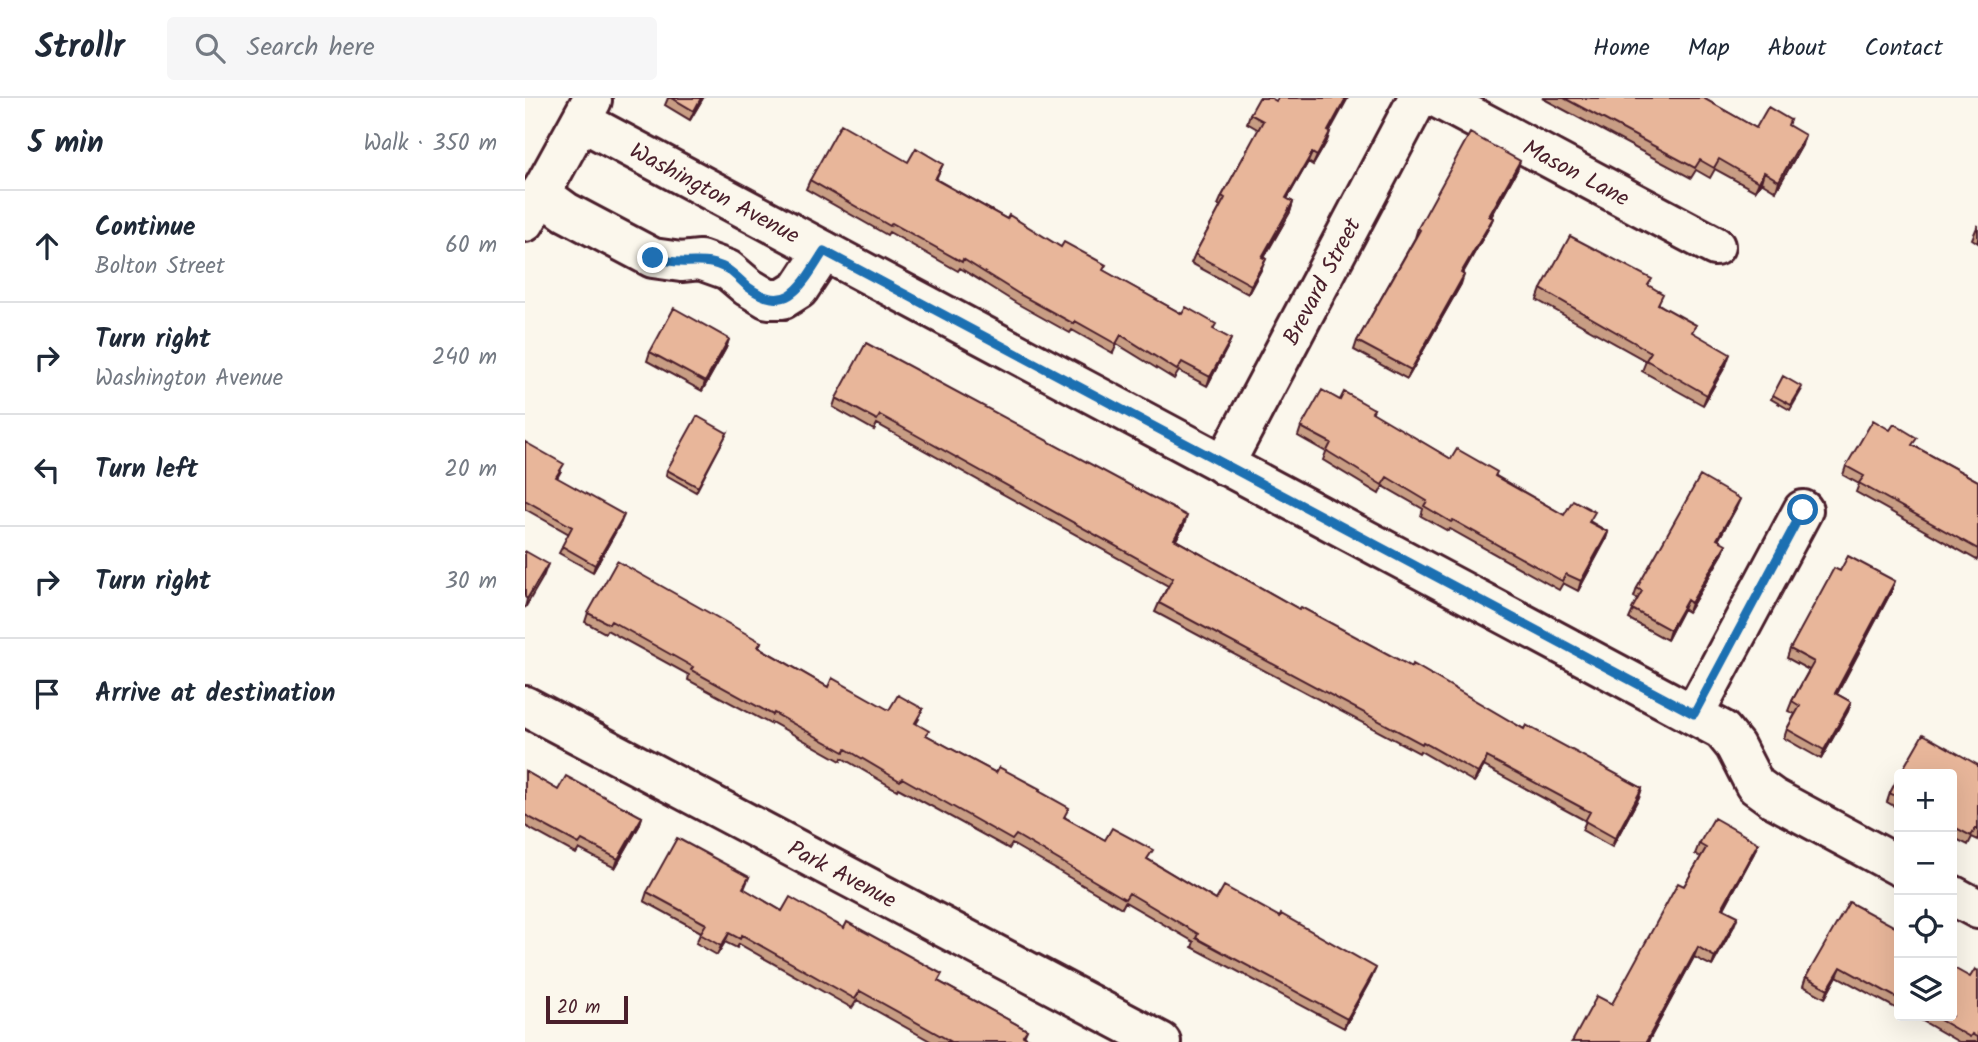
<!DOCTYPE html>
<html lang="en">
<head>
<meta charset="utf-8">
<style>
	body { margin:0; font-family:Kalam,sans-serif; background:#f6f6f7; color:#1f2937 }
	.controls { position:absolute; right:21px; bottom:21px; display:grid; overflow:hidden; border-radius:7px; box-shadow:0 7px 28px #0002 }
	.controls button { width:63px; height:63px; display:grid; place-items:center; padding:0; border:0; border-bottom:2px solid #e0e1e3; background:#fff; color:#1f2937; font:35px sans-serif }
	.scale { position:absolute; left:21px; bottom:18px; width:82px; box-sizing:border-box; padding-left:7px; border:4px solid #4a1f2b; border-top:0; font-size:19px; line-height:24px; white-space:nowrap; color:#4a1f2b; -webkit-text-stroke:5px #fbf7ec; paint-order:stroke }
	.stop { position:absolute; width:21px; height:21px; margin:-16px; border:5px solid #1f6fb2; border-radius:50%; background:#fff }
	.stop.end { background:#1f6fb2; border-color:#fff; box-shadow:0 2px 7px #0008 }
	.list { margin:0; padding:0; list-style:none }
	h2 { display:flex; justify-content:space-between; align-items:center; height:91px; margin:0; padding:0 28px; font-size:30px }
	h2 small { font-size:23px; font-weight:400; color:#747a83 }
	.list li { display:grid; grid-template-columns:46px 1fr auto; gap:21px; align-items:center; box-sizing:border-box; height:112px; padding:0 28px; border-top:2px solid #e0e1e3 }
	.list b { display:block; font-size:26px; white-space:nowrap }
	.list p { margin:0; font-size:23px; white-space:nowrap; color:#747a83 }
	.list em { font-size:23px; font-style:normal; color:#747a83 }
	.icon { flex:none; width:38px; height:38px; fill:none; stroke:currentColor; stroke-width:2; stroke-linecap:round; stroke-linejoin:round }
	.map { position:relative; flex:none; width:1453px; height:944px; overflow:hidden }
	header { display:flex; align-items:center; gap:42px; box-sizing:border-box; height:98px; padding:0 35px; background:#fff; border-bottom:2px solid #e0e1e3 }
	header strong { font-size:33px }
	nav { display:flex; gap:38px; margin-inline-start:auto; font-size:24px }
	.search { width:490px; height:63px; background:#f6f6f7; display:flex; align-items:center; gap:18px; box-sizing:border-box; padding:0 24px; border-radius:7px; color:#747a83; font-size:26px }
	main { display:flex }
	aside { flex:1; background:#fff }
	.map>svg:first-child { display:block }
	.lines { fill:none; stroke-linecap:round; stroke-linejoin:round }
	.minor-casing { stroke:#4a1f2b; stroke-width:44 }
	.minor { stroke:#fbf7ec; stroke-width:38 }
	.wall { fill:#c89d84; stroke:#4a1f2b; stroke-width:2 }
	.shaded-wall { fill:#a27f6c; stroke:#4a1f2b; stroke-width:2 }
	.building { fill:#e8b69a; stroke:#4a1f2b; stroke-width:2 }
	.route { stroke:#1f6fb2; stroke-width:9 }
	.labels { text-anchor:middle; stroke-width:5; stroke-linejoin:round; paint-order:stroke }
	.street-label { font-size:23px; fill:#4a1f2b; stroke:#fbf7ec }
</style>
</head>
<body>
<header>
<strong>Strollr</strong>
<div class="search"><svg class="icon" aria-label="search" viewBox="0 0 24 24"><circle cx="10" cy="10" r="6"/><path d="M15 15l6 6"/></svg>Search here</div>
<nav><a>Home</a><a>Map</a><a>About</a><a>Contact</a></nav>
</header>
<main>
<aside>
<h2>5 min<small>Walk · 350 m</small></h2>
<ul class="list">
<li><svg class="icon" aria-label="ahead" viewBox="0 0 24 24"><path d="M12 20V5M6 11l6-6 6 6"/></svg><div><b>Continue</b><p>Bolton Street</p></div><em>60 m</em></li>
<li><svg class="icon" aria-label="right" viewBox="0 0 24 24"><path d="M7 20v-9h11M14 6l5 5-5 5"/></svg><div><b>Turn right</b><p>Washington Avenue</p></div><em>240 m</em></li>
<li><svg class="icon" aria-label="left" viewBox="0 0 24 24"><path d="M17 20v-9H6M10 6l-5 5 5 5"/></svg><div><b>Turn left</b></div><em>20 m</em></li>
<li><svg class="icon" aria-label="right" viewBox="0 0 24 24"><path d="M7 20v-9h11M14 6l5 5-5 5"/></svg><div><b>Turn right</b></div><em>30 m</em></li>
<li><svg class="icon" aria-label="arrive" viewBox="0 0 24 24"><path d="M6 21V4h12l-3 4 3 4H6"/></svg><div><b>Arrive at destination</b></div></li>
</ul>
</aside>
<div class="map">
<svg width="1453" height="944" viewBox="0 0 1453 944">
	<rect width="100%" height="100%" fill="#fbf7ec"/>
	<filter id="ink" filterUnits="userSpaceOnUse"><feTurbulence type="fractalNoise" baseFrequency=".0143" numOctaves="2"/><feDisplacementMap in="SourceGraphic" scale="14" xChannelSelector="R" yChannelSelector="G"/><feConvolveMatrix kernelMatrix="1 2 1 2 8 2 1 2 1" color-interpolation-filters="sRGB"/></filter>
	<g filter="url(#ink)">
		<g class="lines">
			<!-- minor casing -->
			<g class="minor-casing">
				<g id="minor">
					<path id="s1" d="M912,0L1190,148"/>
					<path id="s2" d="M56,23L1197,632L1210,648L1230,687L1248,700L1374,768"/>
					<path d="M15,95L41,114L128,160L156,164L175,162L203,172L223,189L243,201H258L274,191L299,153"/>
					<path d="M0,124L67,2"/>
					<path id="s3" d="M699,367L893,0"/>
					<path id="s4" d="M0,608L636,944"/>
					<path d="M1169,616L1278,412"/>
					<path d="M1427,797L1453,811"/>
				</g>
			</g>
			<!-- minor -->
			<use href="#minor" class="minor"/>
		</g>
		<!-- wall -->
		<path class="wall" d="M143,0H178L165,22L140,7Z
			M1017,0H1178L1231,30L1265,22L1263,27L1277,47L1251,93L1236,84L1230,93L1190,71L1185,80L1171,72L1166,80Z
			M725,16L804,33L802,43L788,67L783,64L762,101L768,104L765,114L739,160L737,170L723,196L666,165L670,156L696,108L693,107L697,98L734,32L722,25Z
			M383,64L418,66L411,81L482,121L579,173L657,216L689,232L702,250L682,288L654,273L649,281L592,246L588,255L547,232L545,235L491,205L435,170L433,173L364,134L362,137L281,91L285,82Z
			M992,72L966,119L968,120L964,129L937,176L936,186L882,281L829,252L832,243L890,140L893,130Z
			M1453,127V145L1447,141Z
			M1124,188L1134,206L1168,235L1201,267L1178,307L1117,273L1121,263L1012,202L1016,191Z
			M204,241L201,250L177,293L122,263L125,254Z
			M1276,293L1265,312L1246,301L1248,297Z
			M311,300L659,427L651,442L774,511L999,631L1117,690L1114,699L1087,749L1057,732L1061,723L959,668L949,684L895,653L894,655L630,514L634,505L643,488L352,326L349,332L308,309Z
			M815,302L849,311L847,315L926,361L971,378L1039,417L1066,424L1083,434L1080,443L1053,493L1038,485L1034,492L925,431L923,433L896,418L898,411L858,388L854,396L798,362L801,354L773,338L776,329Z
			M202,335L171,394L141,377L142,372Z
			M0,344L36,373L32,380L96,424L68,474L34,455L44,436L0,411Z
			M1389,348L1453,383V460L1452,462L1331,394L1334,386L1318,377L1321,368Z
			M1211,410L1193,442L1198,455L1163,514L1158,511L1142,542L1104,521L1113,501L1109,499L1112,490Z
			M1315,473L1367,492L1312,596L1326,604L1323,613L1296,661L1259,640L1262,631L1270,616L1263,613L1267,603L1284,572L1262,560L1265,551Z
			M63,515L236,544L234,549L303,589L364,612L394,621L391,626L402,638L471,675L514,694L541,720L580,742L624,762L691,802L847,879L819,930L667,849L669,844L600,804L597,810L487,746L484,751L373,690L372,692L317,660L316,663L246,624L245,626L163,582L164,577L82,532L80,535L60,524Z
			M1453,667V742L1447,739L1443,747L1427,739V676Z
			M0,673L33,692L117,719L114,728L90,770L54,751L51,756L0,728Z
			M1374,678V711L1362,704L1365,695Z
			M1233,745L1229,755L1199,810L1209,828L1187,868L1169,859L1123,944H1047L1087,906L1159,788L1176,759L1170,756L1174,746Z
			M224,779L219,791L257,813L414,884L502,932L499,939L509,944H407L332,902L327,910L214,846L212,850L200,844L192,857L171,845L176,834L119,803L122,794Z
			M1374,831V912L1312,878L1300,900L1278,888L1281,879Z
			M1453,873V944H1434L1389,918H1427L1445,879Z"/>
		<!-- shaded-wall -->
		<path class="shaded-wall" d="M176,0H178L165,22L169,13Z
			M821,0H823L800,42L803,33Z
			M805,34L802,43L788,67L792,58Z
			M1280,37L1277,47L1251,93L1254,83Z
			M787,55L783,64L757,109L761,100Z
			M995,63L992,72L961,128L964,118Z
			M1239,74L1236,84L1230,93L1234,84Z
			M768,104L765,114L734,168L737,159Z
			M968,120L964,129L933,184L936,175Z
			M741,161L737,170L723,196L726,187Z
			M939,177L936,186L882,281L886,272Z
			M204,241L201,250L177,293L180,284Z
			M706,241L702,250L682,288L685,279Z
			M1205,256L1201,267L1178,307L1182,297Z
			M1215,401L1211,410L1189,450L1192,441Z
			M99,417L96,424L68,474L70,467Z
			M662,418L659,427L646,450L649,441Z
			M1083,434L1080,443L1053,493L1056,483Z
			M1201,446L1198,455L1163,514L1166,505Z
			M23,466L18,479L0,510L2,501Z
			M1370,483L1367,492L1307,604L1310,595Z
			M1162,502L1158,511L1142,542L1145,532Z
			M1326,604L1323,613L1296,661L1299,652Z
			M962,659L959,668L949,684L953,675Z
			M1117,690L1114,699L1087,749L1090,740Z
			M117,719L114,728L90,770L93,761Z
			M1233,745L1229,755L1194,820L1197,810Z
			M1213,818L1209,828L1187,868L1190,859Z
			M204,835L200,844L192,857L196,848Z
			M1173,849L1169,859L1123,944H1121Z
			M1316,869L1312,878L1300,900L1303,891Z
			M851,870L847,879L819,930L822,921Z"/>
		<!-- building -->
		<path class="building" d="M147,0H176L169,13Z
			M734,0H746L751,3L753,0H821L803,33L805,34L792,58L787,55L761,100L768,104L737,159L741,161L726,187L670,156L700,100L697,98L738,23L725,16Z
			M1039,0H1178L1231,30L1243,9L1265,22L1263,27L1280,37L1254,83L1239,74L1234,84L1194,61L1189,70L1175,62L1170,70Z
			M316,26L383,64L391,50L418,66L410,81L482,121L484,117L536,149L539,144L581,167L578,172L657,216L661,209L691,226L688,231L706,241L685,279L657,264L652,272L596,237L591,246L550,223L549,226L494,196L438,161L437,164L367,125L365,128L285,82Z
			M945,35L995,63L964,118L968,120L936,175L939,177L886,272L832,243L895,132L893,130Z
			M1045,138L1127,181L1123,187L1138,196L1133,206L1171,227L1167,234L1205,256L1182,297L1121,262L1126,254L1016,191Z
			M149,210L204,241L180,284L125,254Z
			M341,245L662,418L649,441L774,511L776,509L887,569L888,566L999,631L1001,627L1117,690L1090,740L1060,723L1065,714L962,659L953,675L898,644L897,646L634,505L648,480L355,317L352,322L311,300Z
			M1258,278L1277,289L1266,307L1248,297Z
			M797,292L815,302L819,294L849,311L847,314L926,361L932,351L972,374L970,378L1039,417L1048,402L1070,414L1064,424L1083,434L1056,483L1041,476L1037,483L928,422L926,424L899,408L902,403L862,379L857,387L802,353L806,345L776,329Z
			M172,318L202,335L173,389L142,372Z
			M1348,322L1365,332L1369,326L1392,340L1387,347L1453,383V451L1334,385L1339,378L1321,368Z
			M0,344L39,366L31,379L99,417L70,467L37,448L47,429L0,402Z
			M1175,378L1215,401L1192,441L1201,446L1166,505L1162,502L1145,532L1107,511L1117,493L1112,490Z
			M0,453L23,466L2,501L0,499Z
			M1323,458L1370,483L1310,595L1326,604L1299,652L1262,631L1275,608L1267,603L1289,564L1265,551L1309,470L1315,473Z
			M92,463L236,544L233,549L303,589L307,580L364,612L373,597L398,611L390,625L404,633L401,637L471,675L474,669L515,691L514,693L544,710L539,719L580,742L587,730L628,752L622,761L691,802L699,788L755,819L756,816L851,870L822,921L671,840L673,836L604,795L600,801L491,737L487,742L377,680L375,683L321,651L319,654L249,615L248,617L166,572L168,569L86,523L84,526L63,515Z
			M1398,636L1453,667V731L1451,730L1446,738L1427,728V676H1375Z
			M0,673L33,692L41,678L117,719L93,761L57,742L54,746L0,717Z
			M1374,678V700L1365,695Z
			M1189,720L1233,745L1197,810L1213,818L1190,859L1173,849L1121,944H1047L1072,898L1087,906L1153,785L1159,788L1181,750L1174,746Z
			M152,740L224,779L218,790L257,813L265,799L319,830L322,824L417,876L413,883L502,932L498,938L509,944H427L335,893L330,901L217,837L215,841L204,835L196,848L175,836L181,826L122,794Z
			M1324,804L1374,831V901L1316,869L1303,891L1281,879Z
			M1427,869L1445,879L1450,871L1453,873V940L1447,936L1445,939L1408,918H1427Z"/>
	</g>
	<g class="lines" filter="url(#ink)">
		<!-- route -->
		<path class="route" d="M128,160C137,162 146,164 155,164C174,165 183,161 202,171C210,176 216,183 223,189C264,219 278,185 299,153L1169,616L1278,412"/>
	</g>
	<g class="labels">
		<!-- street labels -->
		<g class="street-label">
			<text dy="8" stroke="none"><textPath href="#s1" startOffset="158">Mason Lane</textPath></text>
			<text dy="8" stroke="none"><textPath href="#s2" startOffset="152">Washington Avenue</textPath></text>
			<text dy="8" stroke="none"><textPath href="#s3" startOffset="208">Brevard Street</textPath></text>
			<text dy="8" stroke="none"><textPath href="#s4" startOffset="359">Park Avenue</textPath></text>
		</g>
	</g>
</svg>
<div class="controls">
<button>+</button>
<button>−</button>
<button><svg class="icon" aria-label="locate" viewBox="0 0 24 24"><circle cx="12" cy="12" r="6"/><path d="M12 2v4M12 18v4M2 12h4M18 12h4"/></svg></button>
<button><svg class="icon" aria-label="layers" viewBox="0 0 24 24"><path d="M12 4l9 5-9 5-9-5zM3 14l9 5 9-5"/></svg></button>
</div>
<div class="scale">20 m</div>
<div class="stop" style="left:1278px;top:412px"></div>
<div class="stop end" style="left:128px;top:160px"></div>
</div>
</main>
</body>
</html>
